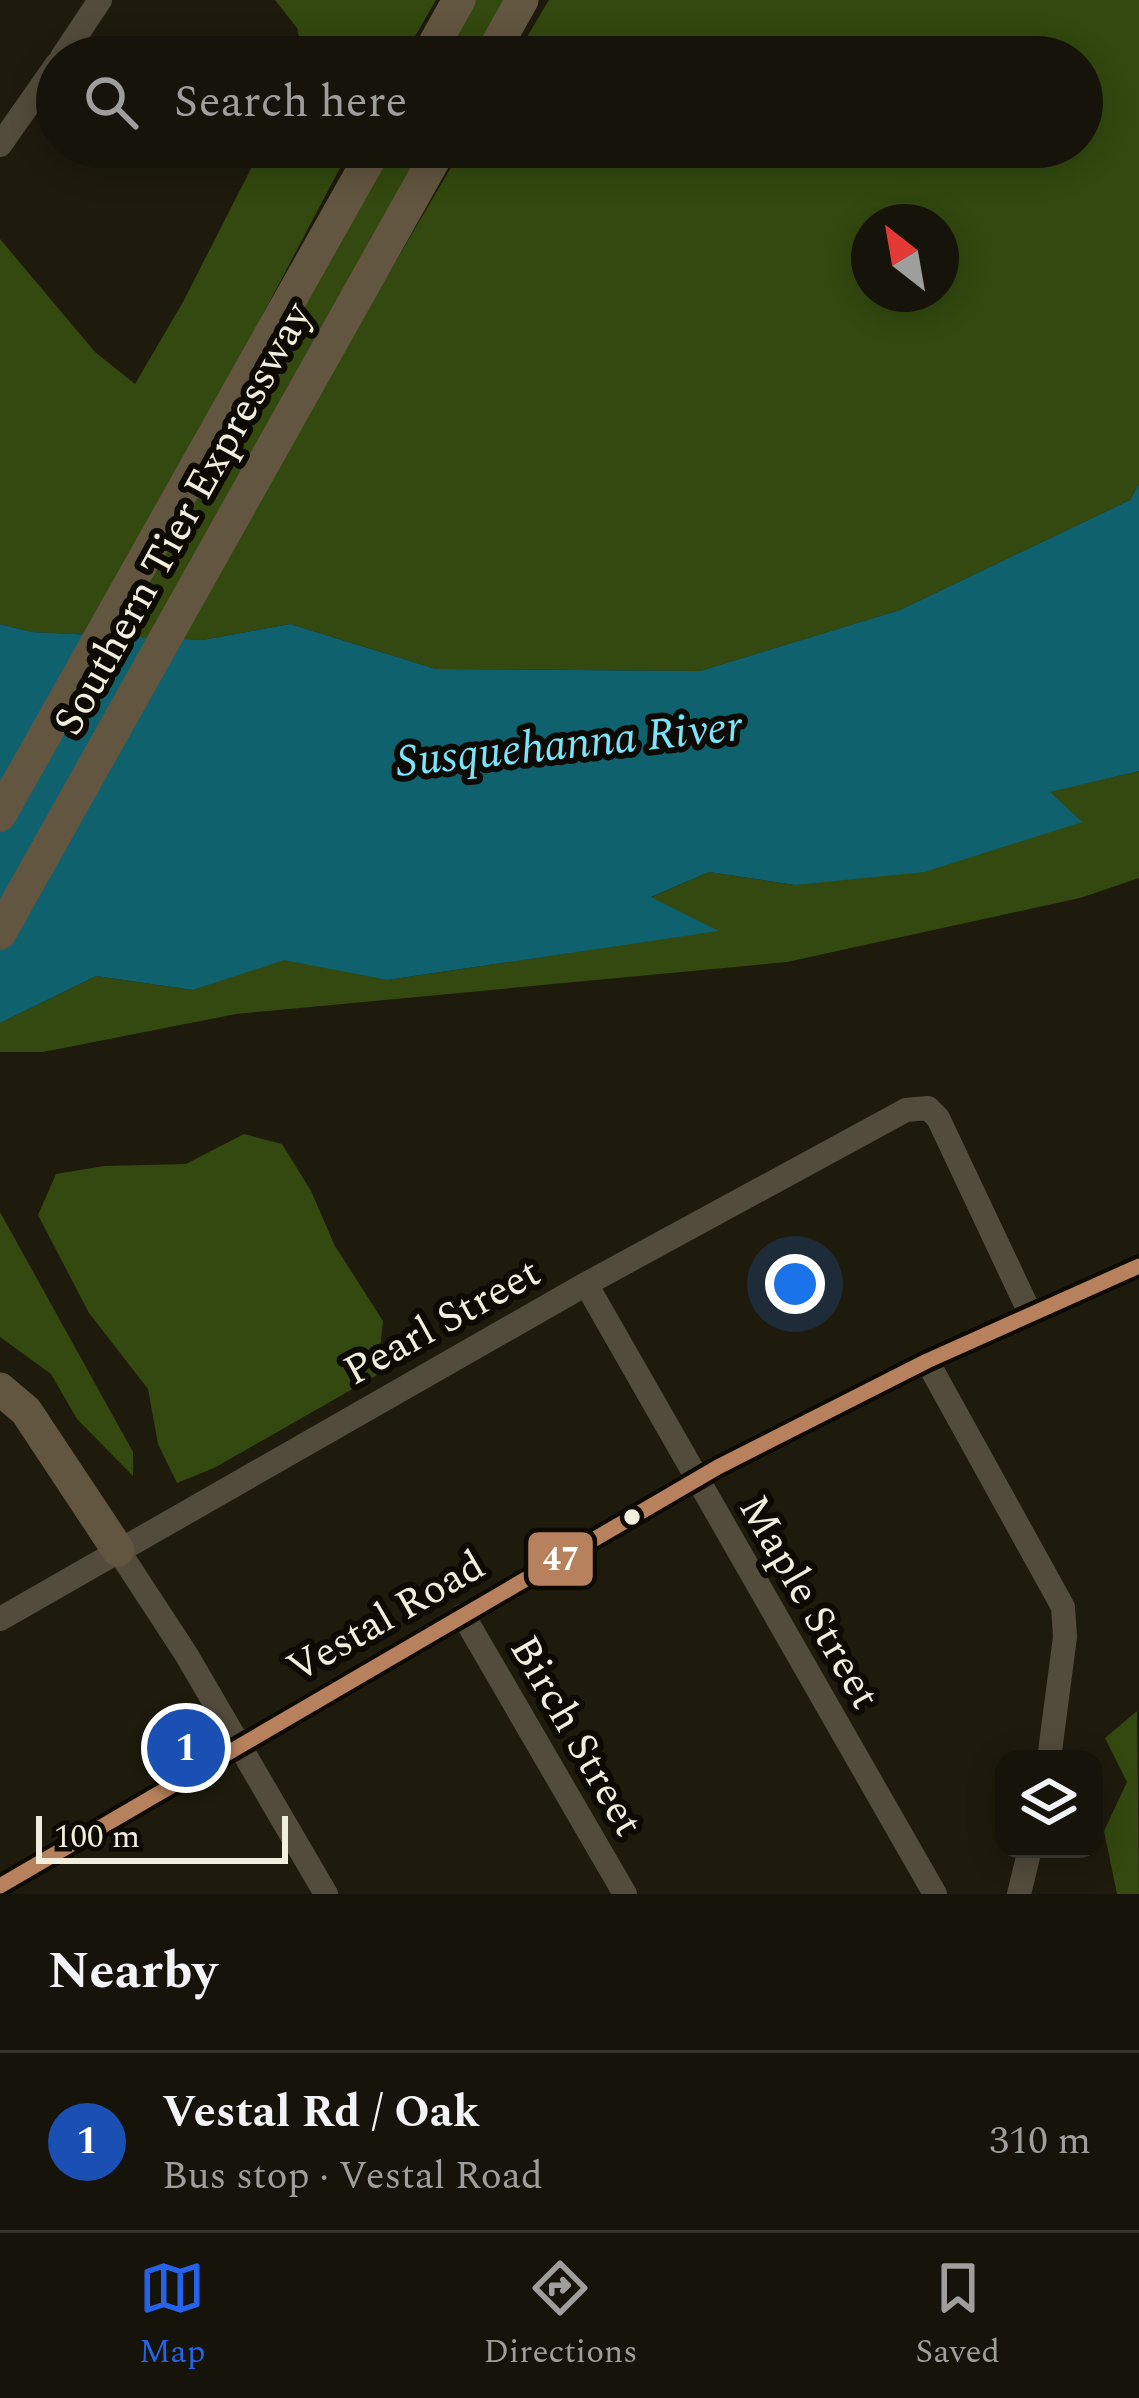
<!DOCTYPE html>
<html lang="en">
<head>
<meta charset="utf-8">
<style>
	body { margin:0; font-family:Spectral,serif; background:#232118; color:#f1f3f6 }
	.controls { position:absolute; right:36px; bottom:36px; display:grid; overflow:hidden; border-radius:24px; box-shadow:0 6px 30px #0003 }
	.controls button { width:108px; height:108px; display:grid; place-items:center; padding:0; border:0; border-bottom:3px solid #35332b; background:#16140a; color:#f1f3f6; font:60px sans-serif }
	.compass { position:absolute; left:851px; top:204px; width:108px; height:108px; border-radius:50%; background:#16140a; box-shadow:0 6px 30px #0003; rotate:329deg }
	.scale { position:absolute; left:36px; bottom:30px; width:252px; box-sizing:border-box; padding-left:12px; border:6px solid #f2eede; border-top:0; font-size:33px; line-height:42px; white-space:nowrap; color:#f2eede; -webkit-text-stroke:9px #0c0a02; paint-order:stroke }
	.you { position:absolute; left:795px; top:1284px; width:42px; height:42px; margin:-30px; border:9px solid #fff; border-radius:50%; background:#1a73e8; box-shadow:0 0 0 18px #1a73e833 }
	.badge { display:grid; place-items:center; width:78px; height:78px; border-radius:50%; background:#2563eb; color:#fff; font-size:39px; font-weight:700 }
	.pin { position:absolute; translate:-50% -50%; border:6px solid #fff; box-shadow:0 3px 12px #0006 }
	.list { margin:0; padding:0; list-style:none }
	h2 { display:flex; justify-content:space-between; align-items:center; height:156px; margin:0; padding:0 48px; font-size:51px }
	h2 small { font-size:39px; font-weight:400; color:#9e9e9c }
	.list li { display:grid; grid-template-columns:78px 1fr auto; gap:36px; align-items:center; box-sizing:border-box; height:180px; padding:0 48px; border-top:3px solid #35332b }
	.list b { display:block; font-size:45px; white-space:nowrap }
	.list p { margin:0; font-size:39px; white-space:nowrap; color:#9e9e9c }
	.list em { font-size:39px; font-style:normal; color:#9e9e9c }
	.icon { flex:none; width:66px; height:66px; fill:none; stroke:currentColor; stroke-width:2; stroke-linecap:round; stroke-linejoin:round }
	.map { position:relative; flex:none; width:1139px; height:1894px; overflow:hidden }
	.search { position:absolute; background:#16140a; box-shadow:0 6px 30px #0003; left:36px; right:36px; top:36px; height:132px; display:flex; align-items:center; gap:30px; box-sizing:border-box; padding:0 42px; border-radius:66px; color:#9e9e9c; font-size:45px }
	.sheet { height:336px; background:#16140a }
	nav { display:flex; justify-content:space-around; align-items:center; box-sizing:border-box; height:168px; border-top:3px solid #35332b; background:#16140a; font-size:33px; color:#9e9e9c }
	nav a { display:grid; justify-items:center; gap:6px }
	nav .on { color:#2563eb }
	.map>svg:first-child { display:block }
	.green { fill:#33490f; fill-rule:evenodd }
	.water { fill:#10616e }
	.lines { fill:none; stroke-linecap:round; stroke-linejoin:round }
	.minor { stroke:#534b3b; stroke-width:24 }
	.highway { stroke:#635640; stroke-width:33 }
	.bus-1-casing { stroke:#0c0a02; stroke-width:24 }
	.bus-1 { stroke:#b6815c; stroke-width:15 }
	.bus-dot { fill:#f2eede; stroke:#0c0a02; stroke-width:4.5 }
	.labels { text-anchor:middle; stroke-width:12; stroke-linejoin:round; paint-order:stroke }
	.street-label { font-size:42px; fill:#f2eede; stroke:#0c0a02 }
	.water-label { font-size:45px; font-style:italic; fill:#79e4fc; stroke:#0c0a02 }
	.line-badge { stroke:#0c0a02; stroke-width:4.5 }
	.badge-label { font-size:33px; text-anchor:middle; font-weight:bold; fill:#fff }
</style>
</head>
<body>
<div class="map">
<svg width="1139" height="1894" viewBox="0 0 1139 1894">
	<rect width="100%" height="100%" fill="#1e1b0d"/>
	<!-- green -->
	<path class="green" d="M275,0H436L403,57H303L297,28Z
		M469,0H509L478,57H437Z
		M549,0H1139V484L1130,500L900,610L700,671L436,669L290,624L203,640L174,639L463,147H1082V57H515ZM869,222H941V294H869Z
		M262,147H351L94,635L32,632L0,624V239L95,352L135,384L183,302Z
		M387,147H425L153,638L108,635Z
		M1139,771V878L1080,898L787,962L236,1014L43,1052H0V1023L96,976L193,990L284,959L387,980L716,931L649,898L709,872L795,885L1080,821L1048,792Z
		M244,1134L282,1144L311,1191L335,1246L383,1321L377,1375L214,1468L177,1483L158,1444L148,1389L89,1313L38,1215L56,1174L104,1166L186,1164Z
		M0,1212L133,1452V1476L77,1419L51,1374L0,1337Z
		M1137,1711L1139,1894H1117L1104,1831L1127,1782L1105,1738Z"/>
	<!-- water -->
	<path class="water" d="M1139,484V771L1050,792L1082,822L924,872L795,885L709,872L651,897L719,931L387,980L284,960L193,990L96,976L0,1023V624L32,632L203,640L290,624L436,669L700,671L900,610L1130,500Z"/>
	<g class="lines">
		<!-- minor -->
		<path class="minor" d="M62,57L100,0
			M0,145L57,64
			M586,1284L935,1894
			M927,1361L1063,1607L1065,1637L1049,1759
			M118,1550L186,1654L326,1894
			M463,1615L625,1894
			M0,1619L586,1284L906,1110L928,1108L938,1118L1030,1313
			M0,1886L718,1467L927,1361L1139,1266
			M1019,1894L1030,1849"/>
		<!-- highway -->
		<path class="highway" d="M427,57L459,0
			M490,57L522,0
			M0,815L376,147
			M0,933L441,147
			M0,1389L26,1411L118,1550"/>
		<!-- bus-1 casing -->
		<g class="bus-1-casing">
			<path id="bus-1" d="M0,1886L718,1467L927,1361L1139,1266"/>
		</g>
		<!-- bus-1 -->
		<use href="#bus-1" class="bus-1"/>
	</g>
	<!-- markers -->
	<circle class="bus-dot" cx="632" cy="1517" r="10"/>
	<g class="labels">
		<!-- street labels -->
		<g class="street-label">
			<text transform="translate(181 518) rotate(-61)" y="15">Southern Tier Expressway</text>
			<text transform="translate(441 1320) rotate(-29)" y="15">Pearl Street</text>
			<text transform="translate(811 1601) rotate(60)" y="15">Maple Street</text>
			<text transform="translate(385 1615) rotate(-30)" y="15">Vestal Road</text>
			<text transform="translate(578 1735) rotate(60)" y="15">Birch Street</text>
		</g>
		<!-- water labels -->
		<g class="water-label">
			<text transform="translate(569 742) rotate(-6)" y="16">Susquehanna River</text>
		</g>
	</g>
	<rect class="line-badge" x="526" y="1530" width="69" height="58" rx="12" fill="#b6815c"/>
	<g class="badge-label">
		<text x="561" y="1570">47</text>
	</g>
</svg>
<div class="controls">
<button><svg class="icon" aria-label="layers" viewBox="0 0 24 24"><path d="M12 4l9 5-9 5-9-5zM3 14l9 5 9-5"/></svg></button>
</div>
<svg class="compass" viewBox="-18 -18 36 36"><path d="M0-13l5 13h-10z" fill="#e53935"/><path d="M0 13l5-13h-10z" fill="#9e9e9c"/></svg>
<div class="scale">100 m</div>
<div class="you"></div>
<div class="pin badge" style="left:186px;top:1748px;background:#1a4fb4">1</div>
<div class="search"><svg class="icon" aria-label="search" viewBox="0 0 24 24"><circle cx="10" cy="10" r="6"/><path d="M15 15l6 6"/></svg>Search here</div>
</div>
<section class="sheet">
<h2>Nearby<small></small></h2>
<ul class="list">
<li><span class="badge" style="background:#1a4fb4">1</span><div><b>Vestal Rd / Oak</b><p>Bus stop · Vestal Road</p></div><em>310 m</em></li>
</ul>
</section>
<nav>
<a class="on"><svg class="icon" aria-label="map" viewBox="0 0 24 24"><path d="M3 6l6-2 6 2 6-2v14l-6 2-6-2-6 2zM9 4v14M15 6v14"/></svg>Map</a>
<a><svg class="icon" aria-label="directions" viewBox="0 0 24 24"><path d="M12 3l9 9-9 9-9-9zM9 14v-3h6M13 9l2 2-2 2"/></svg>Directions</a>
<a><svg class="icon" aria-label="saved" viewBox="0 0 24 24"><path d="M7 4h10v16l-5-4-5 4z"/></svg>Saved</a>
</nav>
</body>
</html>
